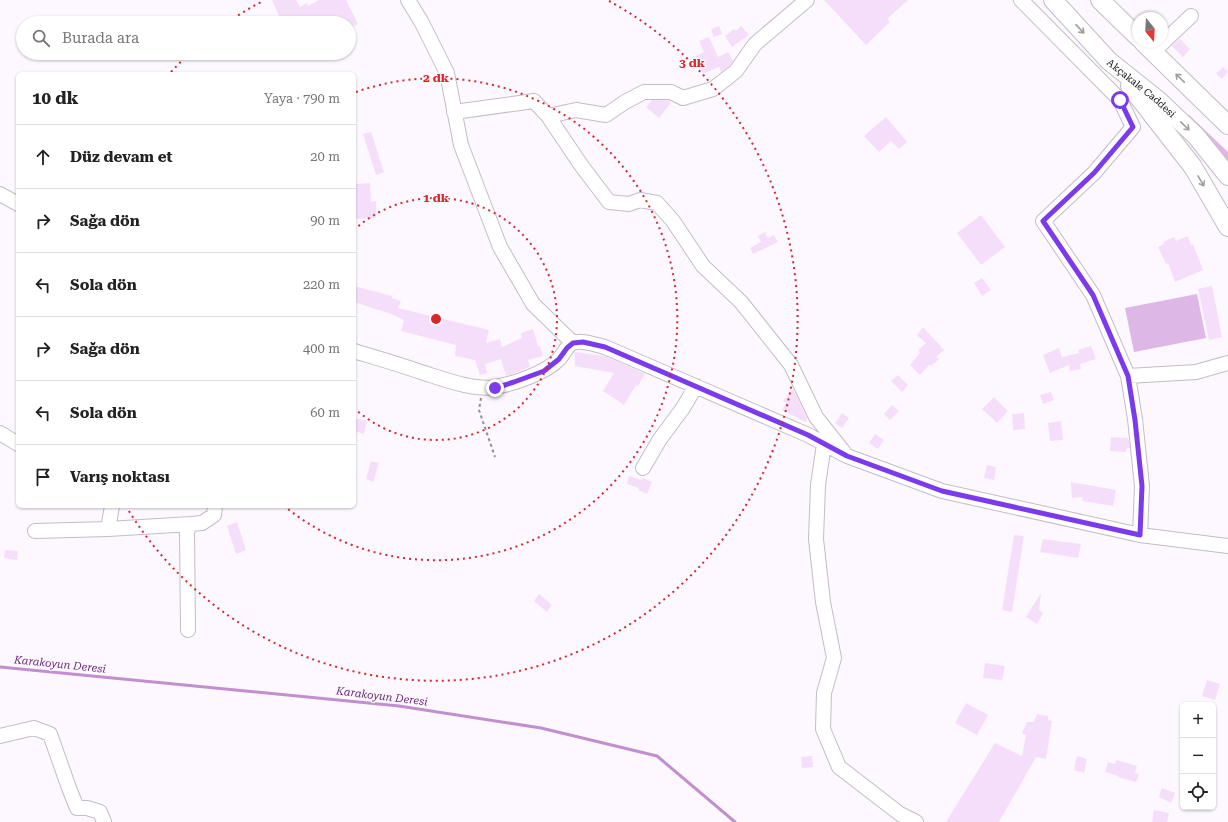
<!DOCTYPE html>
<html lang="tr">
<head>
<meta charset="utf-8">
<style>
	body { margin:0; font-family:"Roboto Serif",serif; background:#f6f6f6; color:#222 }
	.controls { position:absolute; right:12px; bottom:12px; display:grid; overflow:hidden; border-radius:6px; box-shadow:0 1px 3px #0004 }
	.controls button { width:36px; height:36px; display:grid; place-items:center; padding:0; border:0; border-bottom:1px solid #e0e0e0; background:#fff; color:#222; font:20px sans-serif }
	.compass { position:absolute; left:1132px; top:12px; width:36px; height:36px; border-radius:50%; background:#fff; box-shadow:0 1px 3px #0004; rotate:162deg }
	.stop { position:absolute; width:12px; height:12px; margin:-9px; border:3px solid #7c3aed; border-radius:50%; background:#fff }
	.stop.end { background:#7c3aed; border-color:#fff; box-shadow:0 1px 4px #0008 }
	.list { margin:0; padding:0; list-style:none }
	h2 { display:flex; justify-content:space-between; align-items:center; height:52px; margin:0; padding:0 16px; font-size:17px }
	h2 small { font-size:13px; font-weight:400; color:#767676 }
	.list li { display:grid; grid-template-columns:26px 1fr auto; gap:12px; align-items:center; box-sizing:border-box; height:64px; padding:0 16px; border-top:1px solid #e0e0e0 }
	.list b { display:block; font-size:15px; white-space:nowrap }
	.list em { font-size:13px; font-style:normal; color:#767676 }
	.icon { flex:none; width:22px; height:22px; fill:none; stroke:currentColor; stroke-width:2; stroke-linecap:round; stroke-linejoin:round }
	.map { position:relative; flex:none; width:1228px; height:822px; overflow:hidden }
	.search { position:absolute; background:#fff; box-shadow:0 1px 3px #0004; left:16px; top:16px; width:340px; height:44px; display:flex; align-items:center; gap:10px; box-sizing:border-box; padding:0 14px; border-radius:22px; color:#767676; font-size:15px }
	.panel { position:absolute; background:#fff; box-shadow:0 1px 3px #0004; left:16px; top:72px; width:340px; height:436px; border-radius:6px }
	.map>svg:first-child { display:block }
	.green { fill:#ddb7e6 }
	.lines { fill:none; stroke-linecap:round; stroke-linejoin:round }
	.stream { stroke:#c18ece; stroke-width:3 }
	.building { fill:#f4def9 }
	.minor-casing { stroke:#c4bcc6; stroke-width:16 }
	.major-casing { stroke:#c4bcc6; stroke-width:20 }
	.path { stroke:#918d92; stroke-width:2; stroke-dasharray:3 3; stroke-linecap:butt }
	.minor { stroke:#fff; stroke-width:14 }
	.major { stroke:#fff; stroke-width:18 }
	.oneway { stroke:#a19fa1 }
	.route { stroke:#7c3aed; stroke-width:5 }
	.ring { fill:none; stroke:#d62828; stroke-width:2; stroke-dasharray:2 4 }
	.labels { text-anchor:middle; stroke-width:3; stroke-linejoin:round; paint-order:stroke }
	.street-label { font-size:10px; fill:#131013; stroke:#fdf8ff }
	.water-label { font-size:11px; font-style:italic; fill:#692a78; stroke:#fdf8ff }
	.centre { fill:#d62828; stroke:#fdf8ff; stroke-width:2 }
	.ring-label { font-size:12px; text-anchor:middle; font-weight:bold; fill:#d62828; stroke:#fdf8ff; stroke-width:3; stroke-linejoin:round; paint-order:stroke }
</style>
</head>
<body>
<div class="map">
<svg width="1228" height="822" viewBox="0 0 1228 822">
	<rect width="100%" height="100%" fill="#fdf8ff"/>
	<!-- green -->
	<path class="green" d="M1189,115L1228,152V169L1182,116Z
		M1197,294L1206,338L1134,352L1125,308Z"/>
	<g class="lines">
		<!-- stream -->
		<path class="stream" d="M0,667L399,706L541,728L657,756L735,822"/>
	</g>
	<!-- building -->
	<path class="building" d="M272,0H296L300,7L307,3L308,6L319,0H346L358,24L349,29V23H282Z
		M824,0H908L887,19L890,22L866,45Z
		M719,26L722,34L714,37L711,29Z
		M741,26L749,35L732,47L725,36L734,29L736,31Z
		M709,37L718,57L728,52L733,61L730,65L721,72L719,67L703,74L696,56L704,52L699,41Z
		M1180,39L1190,49L1183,57L1172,46Z
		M1223,67L1228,72L1222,79L1216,74Z
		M652,100H668L671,103L659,118L646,107Z
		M886,117L907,142L899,149L891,141L879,152L864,136Z
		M371,132L384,172L376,175L363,134Z
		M370,183L371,202L376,201V218L354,219V184Z
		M981,215L1005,247L981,265L957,233Z
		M765,232L768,238L774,235L778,242L753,254L750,248L761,242L758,236Z
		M1188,236L1191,245L1193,244L1203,270L1175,282L1168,263L1166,264L1158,247L1164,244L1163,242L1174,237L1176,241Z
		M982,278L991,290L982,296L974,283Z
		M354,286L392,296V298L401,301L398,308L489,330L486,343L500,339L502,347L522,338L521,333L533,329L538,346H540L543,356L528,360L530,367L506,376L501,359L485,364L487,373L480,375L475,360L455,356L456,345L401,331L404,320L391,314L354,302Z
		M1212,286L1222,337L1209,340L1198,289Z
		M923,327L944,350L936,357L939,359L931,366L930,364L920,375L910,365L920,353L918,350L926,343L917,335Z
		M1091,346L1096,359L1080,364L1081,369L1070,371L1069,365L1050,373L1043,355L1059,348L1062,357L1079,353L1078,350Z
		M575,352L605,356L645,374L638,386L636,385L624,405L603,391L614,373L575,366Z
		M898,375L908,385L902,392L891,381Z
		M793,389L807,418L806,422L782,410L786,403L783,401Z
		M1051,392L1054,400L1043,404L1040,395Z
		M994,397L1008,411L997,423L982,409Z
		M892,405L899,411L890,420L884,414Z
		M842,413L849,418L842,428L835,423Z
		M1024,413L1025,429L1013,430L1012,414Z
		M354,418L367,421L364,434L354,431Z
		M1061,421L1063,440L1050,441L1048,423Z
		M875,434L884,440L878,449L869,443Z
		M1111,437L1128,438L1130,448H1127L1126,452L1110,451Z
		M371,461L379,463L373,482L366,479Z
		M987,465L996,467L994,480L984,478Z
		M629,476L642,480L643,478L652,482L647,494L638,490L639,488L627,484Z
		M1071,482L1116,490L1113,506L1082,501L1083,497L1072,498Z
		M237,522L246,550L236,554L227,526Z
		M1014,535L1024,536L1012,612L1002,610Z
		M1043,539L1081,544L1078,558L1040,552Z
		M5,550L18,551L17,560L4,558Z
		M1041,593L1039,610L1043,613L1037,624L1026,617Z
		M539,594L552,605L547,612L534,601Z
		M985,663L1005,666L1002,680L983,678Z
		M1207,680L1220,684L1215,700L1202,696Z
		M966,703L988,715L977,735L955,723Z
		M1037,714L1048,716V720L1052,721L1046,759L1036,757L999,822H946L995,743L1022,756L1026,735L1022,733L1027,722H1034Z
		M812,756L813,767L802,768L801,757Z
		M1077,756L1087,759L1084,773L1074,770Z
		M1116,760L1137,766L1135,772L1139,775L1136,782L1118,777V776L1105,772L1108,762L1115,764Z
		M1162,788L1175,793L1171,803L1159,797Z
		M1154,810L1169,813L1167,822H1152Z"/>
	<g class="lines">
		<!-- minor casing -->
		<g class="minor-casing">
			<path id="minor" d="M408,0L422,23L447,73L461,145L500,247L533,304L573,343
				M1021,0L1120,100L1133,127L1094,173L1043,221L1093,295L1128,376L1135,419L1142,486L1140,535
				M1153,52L1191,16
				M454,112L534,101L548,116L576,110L606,115L625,102L644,92H671L683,98L713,89L736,71L755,44L807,0
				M548,116L581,165L609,202L629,204L640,200L657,203L673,221L703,266L741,302L791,365L816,417L843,451
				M0,194L18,204
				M354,351C377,358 401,365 424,373C443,379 475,391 495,387C513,384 546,373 559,359C564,354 566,347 572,343C581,339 596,345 605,347L808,435L847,456L942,491L1140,535L1228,546
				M1128,376L1196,372L1228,363
				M0,433L18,444
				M824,444L818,485L816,539L823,602L834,658L824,693L823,729L839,767L900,814L916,822
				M643,468L660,439L683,408L696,386
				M108,529L112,506
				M35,531L108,529L191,524
				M188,630L187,531L191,524L202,523L214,515L215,506
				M0,736L34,728L50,734L69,788L77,808H87L100,812L104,822"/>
		</g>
		<!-- major casing -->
		<g class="major-casing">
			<g id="major">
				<path id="s1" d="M1053,0L1109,61L1158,100L1196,136L1228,176"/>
				<path d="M1100,0L1138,37"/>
				<path d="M1143,42L1228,125"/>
				<path d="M1130,86L1193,167L1228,227"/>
			</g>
		</g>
		<!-- path -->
		<path class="path" d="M481,398L479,410L495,457"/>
		<!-- minor -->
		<use href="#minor" class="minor"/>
		<!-- major -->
		<use href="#major" class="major"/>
	</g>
	<!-- one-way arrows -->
	<defs><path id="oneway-shaft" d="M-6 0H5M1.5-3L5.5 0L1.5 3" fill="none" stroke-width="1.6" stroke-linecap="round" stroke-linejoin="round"/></defs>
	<g class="oneway">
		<use href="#oneway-shaft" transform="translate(1080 29) rotate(47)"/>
		<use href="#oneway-shaft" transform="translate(1180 78) rotate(-136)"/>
		<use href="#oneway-shaft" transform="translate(1185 126) rotate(44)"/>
		<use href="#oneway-shaft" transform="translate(1201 181) rotate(59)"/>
	</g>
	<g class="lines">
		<!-- route -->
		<path class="route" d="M495,388L514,382L544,371L559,359L567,348L573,343L583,342L605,347L808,435L847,456L942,491L1140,535L1142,486L1135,420L1128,376L1093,295L1043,221L1094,173L1133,127L1120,100"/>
	</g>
	<!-- distance rings -->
	<g class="ring">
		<path d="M354 230A121 121 0 1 1 354 408"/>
		<path d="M356 92A241 241 0 1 1 284 506"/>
		<path d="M171 72A362 362 0 0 1 189 54M228 22A362 362 0 0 1 263 1M609 1A362 362 0 1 1 127 508"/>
	</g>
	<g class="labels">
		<!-- street labels -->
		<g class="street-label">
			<text dy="4" stroke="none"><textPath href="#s1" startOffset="125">Akçakale Caddesi</textPath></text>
		</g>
		<!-- water labels -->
		<g class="water-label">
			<text transform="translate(60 664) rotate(6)" y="4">Karakoyun Deresi</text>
			<text transform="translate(382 696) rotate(7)" y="4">Karakoyun Deresi</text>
		</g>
	</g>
	<circle cx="436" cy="319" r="6" class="centre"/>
	<g class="ring-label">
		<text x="692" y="67">3 dk</text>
		<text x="436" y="82">2 dk</text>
		<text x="436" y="202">1 dk</text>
	</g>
</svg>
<div class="controls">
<button>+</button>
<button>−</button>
<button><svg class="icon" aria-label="locate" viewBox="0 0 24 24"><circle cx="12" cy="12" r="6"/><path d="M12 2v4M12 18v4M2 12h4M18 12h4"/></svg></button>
</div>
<svg class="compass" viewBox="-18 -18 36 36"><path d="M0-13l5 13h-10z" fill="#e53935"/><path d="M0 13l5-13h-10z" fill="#767676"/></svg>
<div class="stop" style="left:1120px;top:100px"></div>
<div class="stop end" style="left:495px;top:388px"></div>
<div class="search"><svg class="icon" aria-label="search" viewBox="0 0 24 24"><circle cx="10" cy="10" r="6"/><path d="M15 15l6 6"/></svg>Burada ara</div>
<section class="panel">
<h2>10 dk<small>Yaya · 790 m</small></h2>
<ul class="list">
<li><svg class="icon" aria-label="ahead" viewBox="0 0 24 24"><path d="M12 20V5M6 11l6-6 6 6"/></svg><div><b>Düz devam et</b></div><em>20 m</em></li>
<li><svg class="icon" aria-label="right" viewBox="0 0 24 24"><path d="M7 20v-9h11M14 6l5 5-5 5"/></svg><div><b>Sağa dön</b></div><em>90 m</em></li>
<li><svg class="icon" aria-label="left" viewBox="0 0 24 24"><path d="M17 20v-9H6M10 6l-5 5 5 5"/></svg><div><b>Sola dön</b></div><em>220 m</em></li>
<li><svg class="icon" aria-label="right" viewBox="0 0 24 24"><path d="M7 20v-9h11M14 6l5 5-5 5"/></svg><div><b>Sağa dön</b></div><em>400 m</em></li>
<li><svg class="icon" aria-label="left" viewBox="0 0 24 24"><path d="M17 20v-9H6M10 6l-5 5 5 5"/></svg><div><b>Sola dön</b></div><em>60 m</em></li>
<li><svg class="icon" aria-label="arrive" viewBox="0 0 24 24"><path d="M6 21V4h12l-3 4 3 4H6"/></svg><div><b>Varış noktası</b></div></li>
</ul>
</section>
</div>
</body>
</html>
